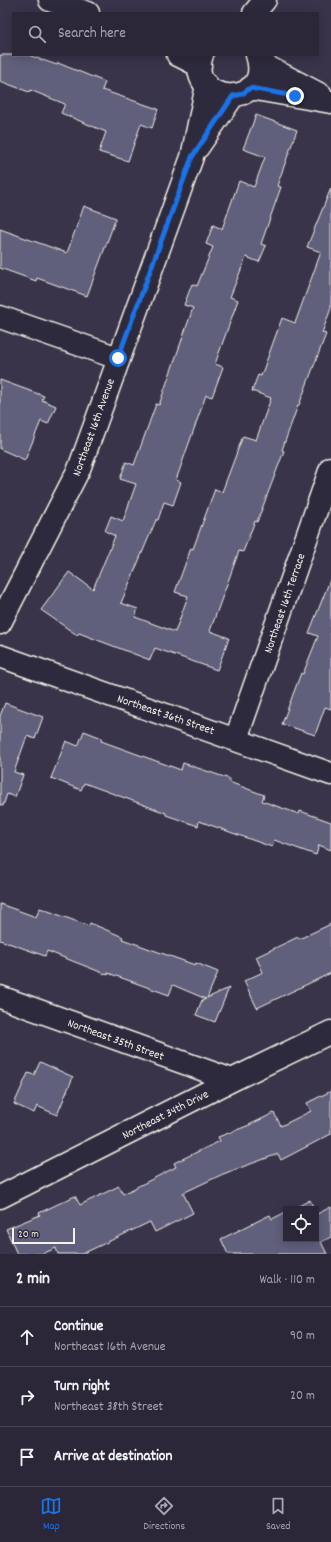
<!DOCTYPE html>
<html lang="en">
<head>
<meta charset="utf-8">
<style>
	body { margin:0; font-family:Dekko,sans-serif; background:#373343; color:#f1f3f6 }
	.controls { position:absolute; right:12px; bottom:12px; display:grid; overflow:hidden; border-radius:0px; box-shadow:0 2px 10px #0003 }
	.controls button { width:36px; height:36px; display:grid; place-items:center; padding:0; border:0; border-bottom:1px solid #474453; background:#2b2738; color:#f1f3f6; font:20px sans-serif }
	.scale { position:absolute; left:12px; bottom:10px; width:63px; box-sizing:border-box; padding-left:4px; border:2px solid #f4f1e8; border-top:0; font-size:11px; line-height:14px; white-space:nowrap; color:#f4f1e8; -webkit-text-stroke:3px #2f2a3d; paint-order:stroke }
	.stop { position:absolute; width:12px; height:12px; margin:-9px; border:3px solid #1a73e8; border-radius:50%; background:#fff }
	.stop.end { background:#1a73e8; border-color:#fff; box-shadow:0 1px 4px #0008 }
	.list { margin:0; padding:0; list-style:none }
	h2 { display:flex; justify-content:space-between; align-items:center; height:52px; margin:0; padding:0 16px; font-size:17px }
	h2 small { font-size:13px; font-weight:400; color:#a6a5ae }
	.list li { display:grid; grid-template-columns:26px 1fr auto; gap:12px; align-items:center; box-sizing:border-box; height:60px; padding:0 16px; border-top:1px solid #474453 }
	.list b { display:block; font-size:15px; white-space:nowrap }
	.list p { margin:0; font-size:13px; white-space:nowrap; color:#a6a5ae }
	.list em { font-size:13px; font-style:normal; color:#a6a5ae }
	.icon { flex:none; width:22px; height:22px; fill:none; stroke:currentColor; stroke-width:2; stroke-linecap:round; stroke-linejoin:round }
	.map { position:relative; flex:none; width:331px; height:1254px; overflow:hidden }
	.search { position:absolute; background:#2b2738; box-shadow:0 2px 10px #0003; left:12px; right:12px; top:12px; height:44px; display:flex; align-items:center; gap:10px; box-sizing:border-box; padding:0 14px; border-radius:0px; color:#a6a5ae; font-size:15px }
	.sheet { height:232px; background:#2b2738 }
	nav { display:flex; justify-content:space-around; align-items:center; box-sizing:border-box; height:56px; border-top:1px solid #474453; background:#2b2738; font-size:11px; color:#a6a5ae }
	nav a { display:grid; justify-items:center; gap:2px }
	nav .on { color:#1a73e8 }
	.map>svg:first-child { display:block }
	.building { fill:#605e7c; stroke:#f4f1e8 }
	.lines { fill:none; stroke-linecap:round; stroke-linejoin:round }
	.minor-casing { stroke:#f4f1e8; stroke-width:25 }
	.minor { stroke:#2f2a3d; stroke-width:22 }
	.route { stroke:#1a73e8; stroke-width:5 }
	.labels { text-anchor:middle; stroke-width:4; stroke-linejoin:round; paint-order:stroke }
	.street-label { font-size:12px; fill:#f4f1e8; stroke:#2f2a3d }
</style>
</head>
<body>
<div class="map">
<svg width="331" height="1254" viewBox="0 0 331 1254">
	<rect width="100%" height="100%" fill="#39344a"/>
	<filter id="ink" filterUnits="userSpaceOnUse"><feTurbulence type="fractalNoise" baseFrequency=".025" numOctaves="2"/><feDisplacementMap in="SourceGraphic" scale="8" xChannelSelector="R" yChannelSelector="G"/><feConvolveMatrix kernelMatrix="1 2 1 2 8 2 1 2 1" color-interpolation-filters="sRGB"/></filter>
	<g filter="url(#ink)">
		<!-- building -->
		<path class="building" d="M0,55H28L57,65L58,63L105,82L102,90L158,109L152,128L141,124L128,161L99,152L106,132L61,113L65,104L30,90L29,92L0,81Z
			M256,115L297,130L277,186L281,187L261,244L266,246L259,262L246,257L230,297L238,300L215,364L223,367L212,397L206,395L176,480L181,482L173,505L164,502L158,520H156L121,603L138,609L135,617L175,632L188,596L175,592L191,548L193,549L215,489L222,492L243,436L256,440L271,398L252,391L258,375L261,376L282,318L295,323L321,252L307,247L331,188V308L322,333L326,334L299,405H298L282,450L284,451L257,522L255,521L243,552L239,551L210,631L229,638L217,670L155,648L150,660L79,633L77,635L41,610L69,572L93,589L115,536L105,531L111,516L123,521L136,484L120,479L126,462L134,465L156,404L159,405L193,308L184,305L192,284L197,286L213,247L206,244L213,225L222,229L239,181L254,187L265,157L243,149Z
			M84,206L116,218L87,296L37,278L36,281L0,268V229L67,253Z
			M0,380L44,396L42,400L56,406L48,424L41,421L25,460L0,449Z
			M330,580H331V709L325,707L315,735L282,724L301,673L303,674L318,636L309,633Z
			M5,703L43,717L35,739L27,736L14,772L23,775L15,797L7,794L3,806L0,805V716Z
			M84,731L102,738L101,741L181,770L183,763L230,779L229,782L264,795L262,801L299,814L300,811L331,822V850L319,845L316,855L274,840L272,847L199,821L198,826L166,815V813L84,783L81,790L51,778L66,741L78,746Z
			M0,904L36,917L40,908L89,926L90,923L123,937L122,939L195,965L196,963L218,972L207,998L229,988L215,1022L196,1015L202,1000L206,999L173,985L169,995L108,973V975L47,951L45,956L0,940Z
			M331,924V973L257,1008L244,981L263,972L256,957L298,937L299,939Z
			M40,1062L73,1077L57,1115L37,1106L34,1113L14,1104L28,1073L34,1075Z
			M331,1091V1134L281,1160L278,1154L223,1174L183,1193L193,1213L155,1232L150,1222L82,1254H58L56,1248L42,1254H17L6,1229L40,1215L39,1213L75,1196L80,1205L119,1186L123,1194L176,1167L174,1163L220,1141L218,1137L247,1126L274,1113L281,1126L311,1111L307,1103Z
			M310,1200L314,1209H293Z
			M331,1207V1237L321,1242L327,1254H228L221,1239L270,1215L272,1219L286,1212V1239H316V1212L317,1214Z"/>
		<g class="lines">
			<!-- minor casing -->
			<g class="minor-casing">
				<path id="minor" d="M50,0L88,13
					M254,13L265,0
					M178,55L200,66
					M202,55C183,106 275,111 257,55
					M260,63L321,95
					M250,88L331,102
					M198,147L233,96
					M0,317L118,358
					M0,623L79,469L192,157L207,85
					M0,656L331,774
					M236,739L331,468
					M0,997L232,1080
					M0,1197L232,1080L331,1032"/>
			</g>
			<!-- minor -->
			<use href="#minor" class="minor"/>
		</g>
	</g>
	<g class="lines" filter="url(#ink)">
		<!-- route -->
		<path class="route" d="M118,358L192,157L233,96L242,94L250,88L295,96"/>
	</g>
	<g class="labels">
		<!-- street labels -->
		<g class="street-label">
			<text transform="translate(93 427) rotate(-70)" y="4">Northeast 16th Avenue</text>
			<text transform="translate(284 603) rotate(-71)" y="4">Northeast 16th Terrace</text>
			<text transform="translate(166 714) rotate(19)" y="4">Northeast 36th Street</text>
			<text transform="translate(116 1039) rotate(20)" y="4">Northeast 35th Street</text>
			<text transform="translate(165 1114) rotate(-27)" y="4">Northeast 34th Drive</text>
		</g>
	</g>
</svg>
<div class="controls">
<button><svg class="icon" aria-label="locate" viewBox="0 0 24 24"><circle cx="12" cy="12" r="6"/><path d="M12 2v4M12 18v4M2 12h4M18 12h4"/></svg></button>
</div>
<div class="scale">20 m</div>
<div class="stop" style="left:118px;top:358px"></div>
<div class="stop end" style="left:295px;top:96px"></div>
<div class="search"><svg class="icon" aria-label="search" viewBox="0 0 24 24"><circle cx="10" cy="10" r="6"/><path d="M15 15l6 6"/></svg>Search here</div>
</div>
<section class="sheet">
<h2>2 min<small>Walk · 110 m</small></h2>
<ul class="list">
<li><svg class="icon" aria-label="ahead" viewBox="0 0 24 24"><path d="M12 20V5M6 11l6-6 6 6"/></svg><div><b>Continue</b><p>Northeast 16th Avenue</p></div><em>90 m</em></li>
<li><svg class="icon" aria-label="right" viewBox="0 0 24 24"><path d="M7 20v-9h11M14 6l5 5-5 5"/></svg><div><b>Turn right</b><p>Northeast 38th Street</p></div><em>20 m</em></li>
<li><svg class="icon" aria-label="arrive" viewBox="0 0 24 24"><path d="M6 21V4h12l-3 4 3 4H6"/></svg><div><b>Arrive at destination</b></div></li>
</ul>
</section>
<nav>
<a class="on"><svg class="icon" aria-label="map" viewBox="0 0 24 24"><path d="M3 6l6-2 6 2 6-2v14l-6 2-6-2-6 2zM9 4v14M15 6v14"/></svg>Map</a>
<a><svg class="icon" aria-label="directions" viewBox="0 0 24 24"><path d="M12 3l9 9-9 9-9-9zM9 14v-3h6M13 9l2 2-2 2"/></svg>Directions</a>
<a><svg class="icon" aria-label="saved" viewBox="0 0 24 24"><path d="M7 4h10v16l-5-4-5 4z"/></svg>Saved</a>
</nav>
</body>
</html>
